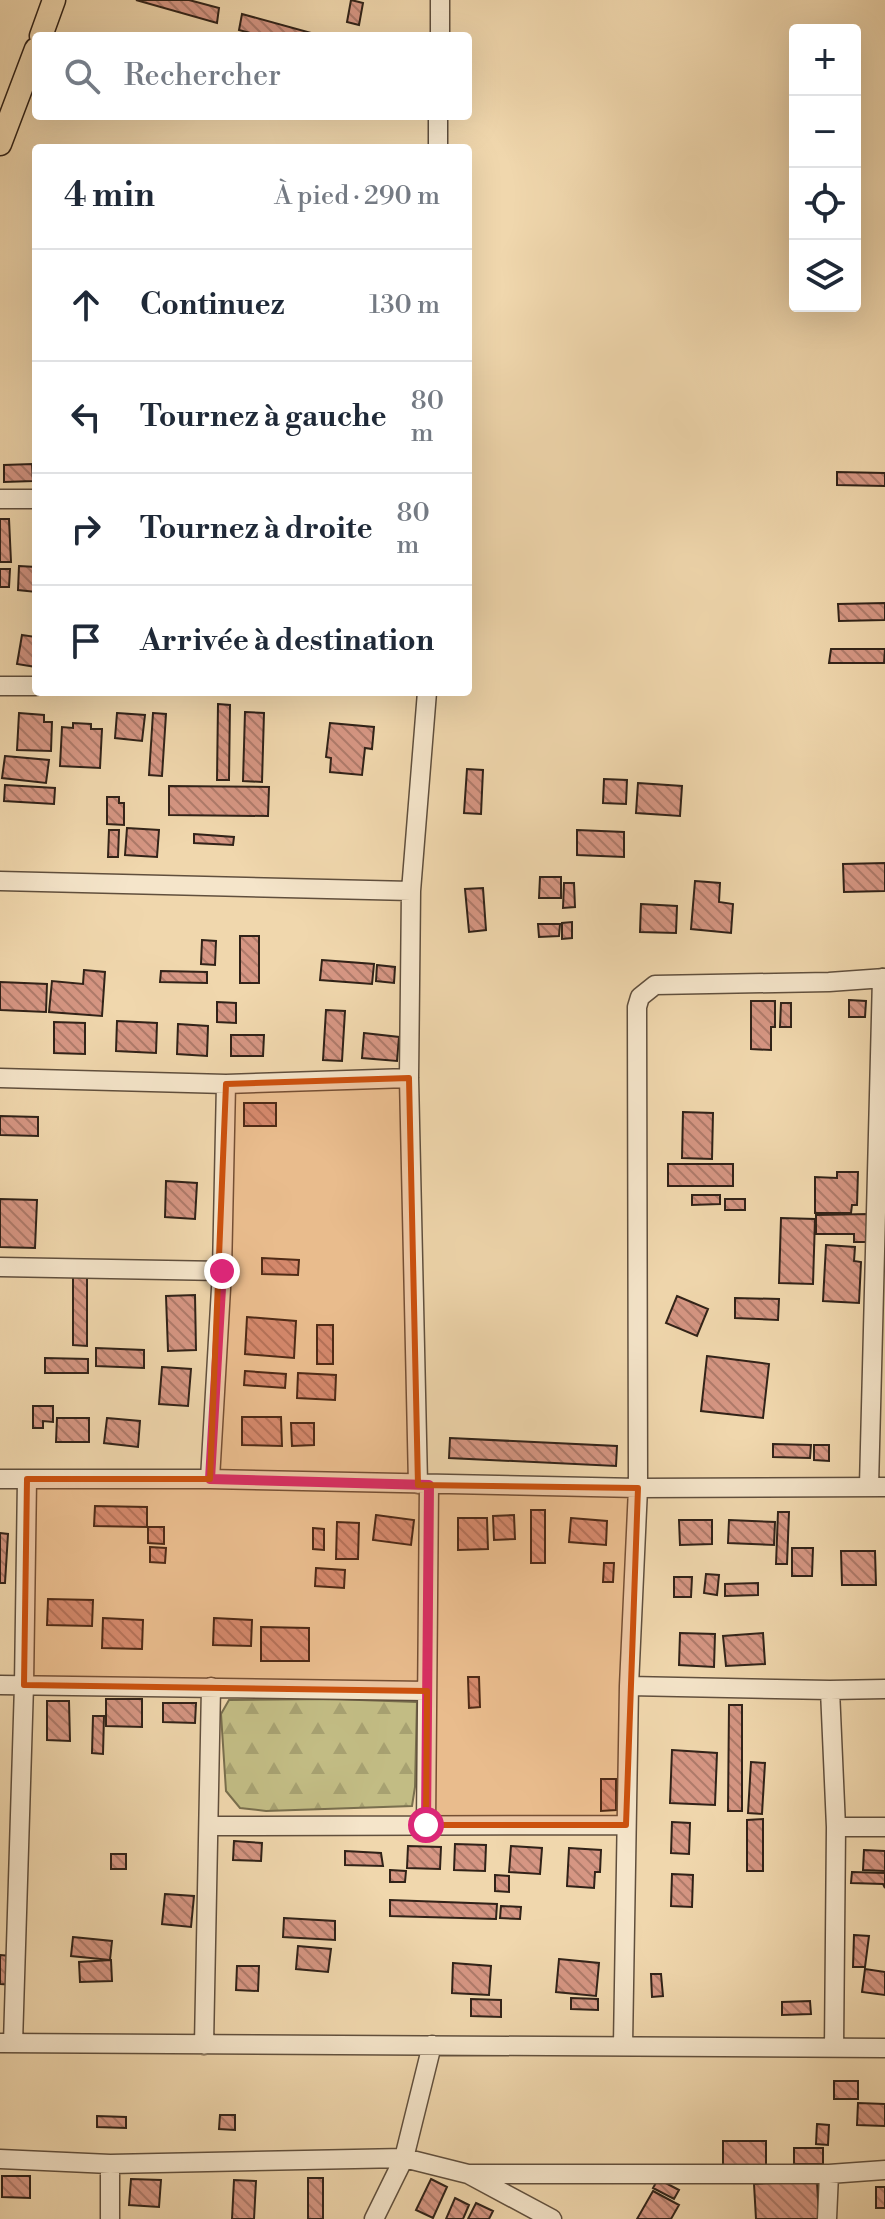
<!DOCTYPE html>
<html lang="fr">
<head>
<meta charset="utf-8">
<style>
	body { margin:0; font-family:"Libre Bodoni",serif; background:#f6f6f7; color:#1f2937 }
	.controls { position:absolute; right:24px; top:24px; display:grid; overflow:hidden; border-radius:8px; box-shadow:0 8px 32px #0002 }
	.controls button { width:72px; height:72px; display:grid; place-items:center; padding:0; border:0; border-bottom:2px solid #e0e1e3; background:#fff; color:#1f2937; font:40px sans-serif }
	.stop { position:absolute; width:24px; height:24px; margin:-18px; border:6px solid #db2777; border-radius:50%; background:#fff }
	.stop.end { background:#db2777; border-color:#fff; box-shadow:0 2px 8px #0008 }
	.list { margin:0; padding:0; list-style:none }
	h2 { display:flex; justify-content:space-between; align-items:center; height:104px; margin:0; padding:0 32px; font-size:34px }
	h2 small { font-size:26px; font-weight:400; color:#747a83 }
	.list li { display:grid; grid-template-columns:52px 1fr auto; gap:24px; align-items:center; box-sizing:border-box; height:112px; padding:0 32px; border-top:2px solid #e0e1e3 }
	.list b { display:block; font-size:30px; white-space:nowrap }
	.list em { font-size:26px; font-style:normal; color:#747a83 }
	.icon { flex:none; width:44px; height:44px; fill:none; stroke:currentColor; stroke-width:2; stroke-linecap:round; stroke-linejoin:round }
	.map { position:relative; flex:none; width:885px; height:2219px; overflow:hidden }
	.search { position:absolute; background:#fff; box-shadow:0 8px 32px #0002; left:32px; top:32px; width:440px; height:88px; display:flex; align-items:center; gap:20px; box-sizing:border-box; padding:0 28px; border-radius:8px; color:#747a83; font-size:30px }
	.panel { position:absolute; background:#fff; box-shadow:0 8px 32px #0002; left:32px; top:144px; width:440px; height:552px; border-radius:8px }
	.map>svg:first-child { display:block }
	.forest { fill:url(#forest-firs); stroke:#796f4e; stroke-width:2 }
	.building { fill:url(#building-back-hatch); stroke:#302218; stroke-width:2 }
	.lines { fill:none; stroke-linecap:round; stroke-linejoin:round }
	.minor-casing { stroke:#604f3d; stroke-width:21 }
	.major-casing { stroke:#302218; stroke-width:25 }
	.minor { stroke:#f5e5ca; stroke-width:18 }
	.major { stroke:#f0d7ad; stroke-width:22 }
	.route { stroke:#db2777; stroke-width:10 }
	.marked { fill:#cc510e; fill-opacity:0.2; stroke:#cc510e; stroke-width:6; stroke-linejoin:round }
</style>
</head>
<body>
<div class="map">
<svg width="885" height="2219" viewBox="0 0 885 2219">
	<defs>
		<pattern id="forest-firs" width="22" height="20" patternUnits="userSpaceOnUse" patternTransform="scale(2)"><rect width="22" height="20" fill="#c2bc84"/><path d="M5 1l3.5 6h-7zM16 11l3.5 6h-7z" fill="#a7a171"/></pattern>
		<pattern id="building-back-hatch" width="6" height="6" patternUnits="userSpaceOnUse" patternTransform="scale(2)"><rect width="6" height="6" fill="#d69683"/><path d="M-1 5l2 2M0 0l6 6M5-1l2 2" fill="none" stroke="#ae7a6a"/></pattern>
	</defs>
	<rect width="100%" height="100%" fill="#f0d7ad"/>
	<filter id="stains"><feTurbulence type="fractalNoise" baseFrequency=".0025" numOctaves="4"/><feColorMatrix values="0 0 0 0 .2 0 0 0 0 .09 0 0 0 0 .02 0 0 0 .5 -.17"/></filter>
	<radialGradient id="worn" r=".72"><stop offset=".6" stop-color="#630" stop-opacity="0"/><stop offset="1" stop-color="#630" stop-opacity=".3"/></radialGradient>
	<!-- forest -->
	<path class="forest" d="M332,1699L417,1702L415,1787L412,1806L266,1811L240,1808L226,1791L221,1714L229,1700Z"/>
	<!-- building -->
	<path class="building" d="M136,0H189L219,8L217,23Z
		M351,0L363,3L359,25L347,22Z
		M242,14L322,36H262L239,30Z
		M32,464L33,481L4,482V465Z
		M837,472L885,473V486L837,485Z
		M0,519H9L11,562H0Z
		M19,566L36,567V592L18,590Z
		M0,569H10L9,587H0Z
		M885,603V620L839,621L838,604Z
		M22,635L36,637V667L17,664Z
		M831,649H885L884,663H829Z
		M218,704L230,705L229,780H217Z
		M245,712L264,713L262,782L243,781Z
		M19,713L44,715V722H52L51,751L17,750Z
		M117,713L145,715L142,741L115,738Z
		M153,713L166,714L162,776L149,775Z
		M73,723L91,724V729H102L100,768L60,766L62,727L73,728Z
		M330,723L374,727L372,749L365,748L362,775L330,772L331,758L326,757Z
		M5,756L49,760L46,783L2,778Z
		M467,769L483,770L481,814L464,813Z
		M604,779L627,780L626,804L603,803Z
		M638,783L682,786L680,816L636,813Z
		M5,785L55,788L54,804L4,801Z
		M169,786L269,787L268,816L169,815Z
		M107,797H119V803H124V825L107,824Z
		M127,828L159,830L157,857L125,855Z
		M109,830H119L118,857H108Z
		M577,830L624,832V857L577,855Z
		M194,834L234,837L233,845L194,843Z
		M885,863V891L844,892L843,864Z
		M540,877H561V898H539Z
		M695,881L720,883L719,902L733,904L731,933L691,929Z
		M564,883H574L575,907L563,908Z
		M483,888L486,930L469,932L465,889Z
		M641,904L677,906L676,933L640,932Z
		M572,922V938L562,939V923Z
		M538,924H560L559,936L539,937Z
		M240,936H259V983H240Z
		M202,940L216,941L215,965L201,964Z
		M322,960L374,964L372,984L320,980Z
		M377,965L395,967L394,983L376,981Z
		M84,970L105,972L102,1016L49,1012L52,981L83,984Z
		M161,971L207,972V983L160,982Z
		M0,982L47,984L46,1012L0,1010Z
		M849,1000L866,1001L865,1017H849Z
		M751,1001H775V1027H771V1050L751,1049Z
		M217,1002L236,1003V1023L217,1022Z
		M781,1003H791V1027H780Z
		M326,1010L345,1011L342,1061L323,1060Z
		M117,1021L157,1023L156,1053L116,1051Z
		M54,1022L85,1023V1054L54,1053Z
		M178,1024L208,1026L207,1056L177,1054Z
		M364,1033L399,1037L397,1061L362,1058Z
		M231,1035H264L263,1056H231Z
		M244,1103H276V1126H244Z
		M683,1112L713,1113L712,1159L682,1158Z
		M0,1116L38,1117V1136L0,1135Z
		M668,1164H733V1186H668Z
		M837,1172H858L857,1205H852L851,1213H815V1177L837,1178Z
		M166,1181L197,1183L195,1219L165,1217Z
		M692,1195H720V1204L692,1205Z
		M0,1199L37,1200L35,1248L0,1247Z
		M725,1199H745V1210H725Z
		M867,1214V1242H854V1234H816V1215Z
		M781,1218L815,1219L813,1284L779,1283Z
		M826,1245L855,1247L854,1261L861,1262L859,1303L823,1301Z
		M262,1258L299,1260L298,1275L262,1274Z
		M73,1272H87V1346L73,1345Z
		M195,1295L196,1350L168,1351L166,1296Z
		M677,1296L708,1309L697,1336L666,1323Z
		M735,1298L779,1299L778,1320L735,1318Z
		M247,1317L296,1321L294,1358L245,1354Z
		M317,1325H333V1364H317Z
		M96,1348L144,1350V1368L96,1366Z
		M707,1356L769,1364L763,1418L701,1411Z
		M45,1358L88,1359V1373H45Z
		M162,1367L191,1369L188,1406L159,1404Z
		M245,1371L286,1374L285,1388L244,1385Z
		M298,1373L336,1375L335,1400L297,1398Z
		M33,1406H53V1422L43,1421V1428H33Z
		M242,1417H281L282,1446L242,1445Z
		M57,1418H89V1442H56Z
		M107,1418L140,1421L138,1447L104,1443Z
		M291,1423H314V1445L292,1446Z
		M450,1438L617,1446L616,1466L449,1458Z
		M773,1444L811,1445L810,1458L773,1457Z
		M814,1445H829V1461L814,1460Z
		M95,1506L147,1507V1527L94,1526Z
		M531,1510H545V1563H531Z
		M778,1512H789L787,1564H776Z
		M376,1515L414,1520L411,1545L373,1540Z
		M514,1515L515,1539L494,1540L493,1516Z
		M458,1518H487L488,1549L458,1550Z
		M571,1518L607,1521L606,1545L569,1542Z
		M679,1520H712V1544L680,1545Z
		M729,1520L775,1522L774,1545L728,1543Z
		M337,1522L359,1523L358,1559H336Z
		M148,1527H164V1544L148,1543Z
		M313,1528L324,1529V1550L313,1549Z
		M0,1533L8,1534L5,1583H0Z
		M150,1547L166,1548L165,1563L150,1562Z
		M792,1548H813L812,1576H792Z
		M841,1551H875L876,1585H842Z
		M604,1563H614L613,1582H603Z
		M316,1568L345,1570L344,1588L315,1586Z
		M706,1574L719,1575L717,1595L704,1593Z
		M674,1577H692L691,1597H674Z
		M758,1583V1595L725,1596V1584Z
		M48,1599L93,1600L92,1626L47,1625Z
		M103,1618L143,1620L142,1649L102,1648Z
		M214,1618L252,1620L251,1646L213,1645Z
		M261,1627L309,1628V1661H261Z
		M680,1633L715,1634L714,1667L679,1665Z
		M763,1633L765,1664L726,1666L723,1636Z
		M468,1677H479L480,1707L469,1708Z
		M106,1699H142V1727L106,1726Z
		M47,1701H69L70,1741L47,1740Z
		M163,1703H196L195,1723L163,1722Z
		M729,1705H742V1811H728Z
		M93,1716H104L103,1754L92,1753Z
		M672,1750L717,1753L715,1805L670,1803Z
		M751,1762L765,1763L762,1814L748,1813Z
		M601,1779H616V1810L601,1811Z
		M763,1819V1871H747V1820Z
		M672,1822L690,1823L689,1854L671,1853Z
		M234,1841L262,1843L261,1861L233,1860Z
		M455,1844L486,1845L485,1871L454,1870Z
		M408,1846L441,1847L440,1869L407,1868Z
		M511,1846L542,1848L540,1874L509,1872Z
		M569,1848L601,1850L600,1872H595L594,1888L567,1886Z
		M864,1850L885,1851V1871L863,1870Z
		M345,1851L381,1853L383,1866L345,1865Z
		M111,1854H126V1869H111Z
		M390,1870L406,1871L405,1882H390Z
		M852,1872L885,1873V1888L883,1884L851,1883Z
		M672,1874L693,1875L692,1907L671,1906Z
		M495,1875L509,1876V1892L495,1891Z
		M165,1894L194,1896L191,1927L162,1924Z
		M390,1900L497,1904L496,1919L390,1916Z
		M501,1906L521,1907L520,1919L500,1918Z
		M284,1918L335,1921V1940L283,1937Z
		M854,1935L869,1936L865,1967H853Z
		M73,1937L112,1941L110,1960L71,1956Z
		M298,1946L331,1949L328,1972L296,1969Z
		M0,1955L11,1956L13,1985L0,1984Z
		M559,1959L599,1963L596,1996L556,1992Z
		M111,1960L112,1981L80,1982L79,1962Z
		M453,1963L491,1966L489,1995L452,1993Z
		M237,1966H259L258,1991L236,1990Z
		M865,1969L885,1972V1995L862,1992Z
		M651,1974H661L663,1996L652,1997Z
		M571,1998L598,1999V2010L571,2009Z
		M471,1999L501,2000V2017L471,2016Z
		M810,2001L811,2014L782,2015V2002Z
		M834,2081H858V2099H834Z
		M858,2103L885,2104V2126L857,2125Z
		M220,2115H235V2130L219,2129Z
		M97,2116L126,2117V2128L97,2127Z
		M817,2124L829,2125L828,2145L816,2144Z
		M723,2141H766V2169H723Z
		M794,2148H823V2164H794Z
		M2,2176H30V2198L2,2197Z
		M308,2178H323V2219H308Z
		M131,2179L161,2180L159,2207L129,2205Z
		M431,2179L447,2187L433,2218L416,2210Z
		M658,2179L679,2190L674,2199L653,2188Z
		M234,2180L256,2181L254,2219H232Z
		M817,2181L819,2219H756L754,2184Z
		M876,2187H885V2208H876Z
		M653,2191L679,2205L671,2219H637Z
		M455,2198L469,2205L463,2219H446Z
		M476,2203L493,2211L489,2219H468Z"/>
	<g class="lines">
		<!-- minor casing -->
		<g class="minor-casing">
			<path id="minor" d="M440,36V0
				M438,148V116
				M0,499H36
				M0,686H36
				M0,881L411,891
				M0,1078L226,1084L409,1078
				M0,1267L222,1271
				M0,1479H210L638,1488L885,1487
				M210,1479L222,1271L226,1084
				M418,1484L409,1078L411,891L427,692
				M869,1486L882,978
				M0,1685L427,1691
				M629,1686L830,1690L885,1689
				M830,1690L836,1827L834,2048
				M426,1825L429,1485
				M210,1826L626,1825
				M836,1827H885
				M0,2043L885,2048
				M13,2043L24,1685L27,1479
				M204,2045L211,1687
				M623,2045L629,1686L638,1488L637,1007L640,997L655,985L829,982L885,978
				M0,2159L110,2164L404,2158L468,2174H829L885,2170
				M110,2164V2219
				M470,2175L552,2219
				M374,2219L404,2158L432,2045
				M827,2219L829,2174"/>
		</g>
		<!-- major casing -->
		<g class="major-casing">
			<path id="major" d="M41,36L54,0
				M0,144L36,49"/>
		</g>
		<!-- minor -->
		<use href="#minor" class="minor"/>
		<!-- major -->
		<use href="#major" class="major"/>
	</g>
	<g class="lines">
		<!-- route -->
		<path class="route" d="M222,1271L210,1479L429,1485L426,1825"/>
	</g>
	<!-- marked area -->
	<path class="marked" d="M409,1078L418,1485L638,1488L626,1825H426L427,1691L24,1685L27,1479H210L226,1084Z"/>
	<rect width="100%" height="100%" filter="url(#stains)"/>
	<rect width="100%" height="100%" fill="url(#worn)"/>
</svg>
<div class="controls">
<button>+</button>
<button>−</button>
<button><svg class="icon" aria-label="locate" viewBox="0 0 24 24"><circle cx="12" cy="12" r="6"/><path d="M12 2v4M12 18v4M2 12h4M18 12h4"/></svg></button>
<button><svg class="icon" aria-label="layers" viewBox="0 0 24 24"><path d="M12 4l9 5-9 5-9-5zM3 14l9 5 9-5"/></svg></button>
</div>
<div class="stop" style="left:426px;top:1825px"></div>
<div class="stop end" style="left:222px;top:1271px"></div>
<div class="search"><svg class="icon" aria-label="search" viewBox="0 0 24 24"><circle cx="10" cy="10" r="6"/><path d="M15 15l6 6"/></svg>Rechercher</div>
<section class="panel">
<h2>4 min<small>À pied · 290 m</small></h2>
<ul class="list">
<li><svg class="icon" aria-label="ahead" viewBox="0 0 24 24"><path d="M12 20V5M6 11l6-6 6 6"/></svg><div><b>Continuez</b></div><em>130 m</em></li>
<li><svg class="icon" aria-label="left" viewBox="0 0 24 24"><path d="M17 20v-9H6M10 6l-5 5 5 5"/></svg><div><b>Tournez à gauche</b></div><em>80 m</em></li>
<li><svg class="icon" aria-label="right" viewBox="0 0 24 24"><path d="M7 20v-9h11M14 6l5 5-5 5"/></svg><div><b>Tournez à droite</b></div><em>80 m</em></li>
<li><svg class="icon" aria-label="arrive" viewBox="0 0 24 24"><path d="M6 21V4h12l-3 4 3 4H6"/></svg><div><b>Arrivée à destination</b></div></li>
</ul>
</section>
</div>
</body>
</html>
